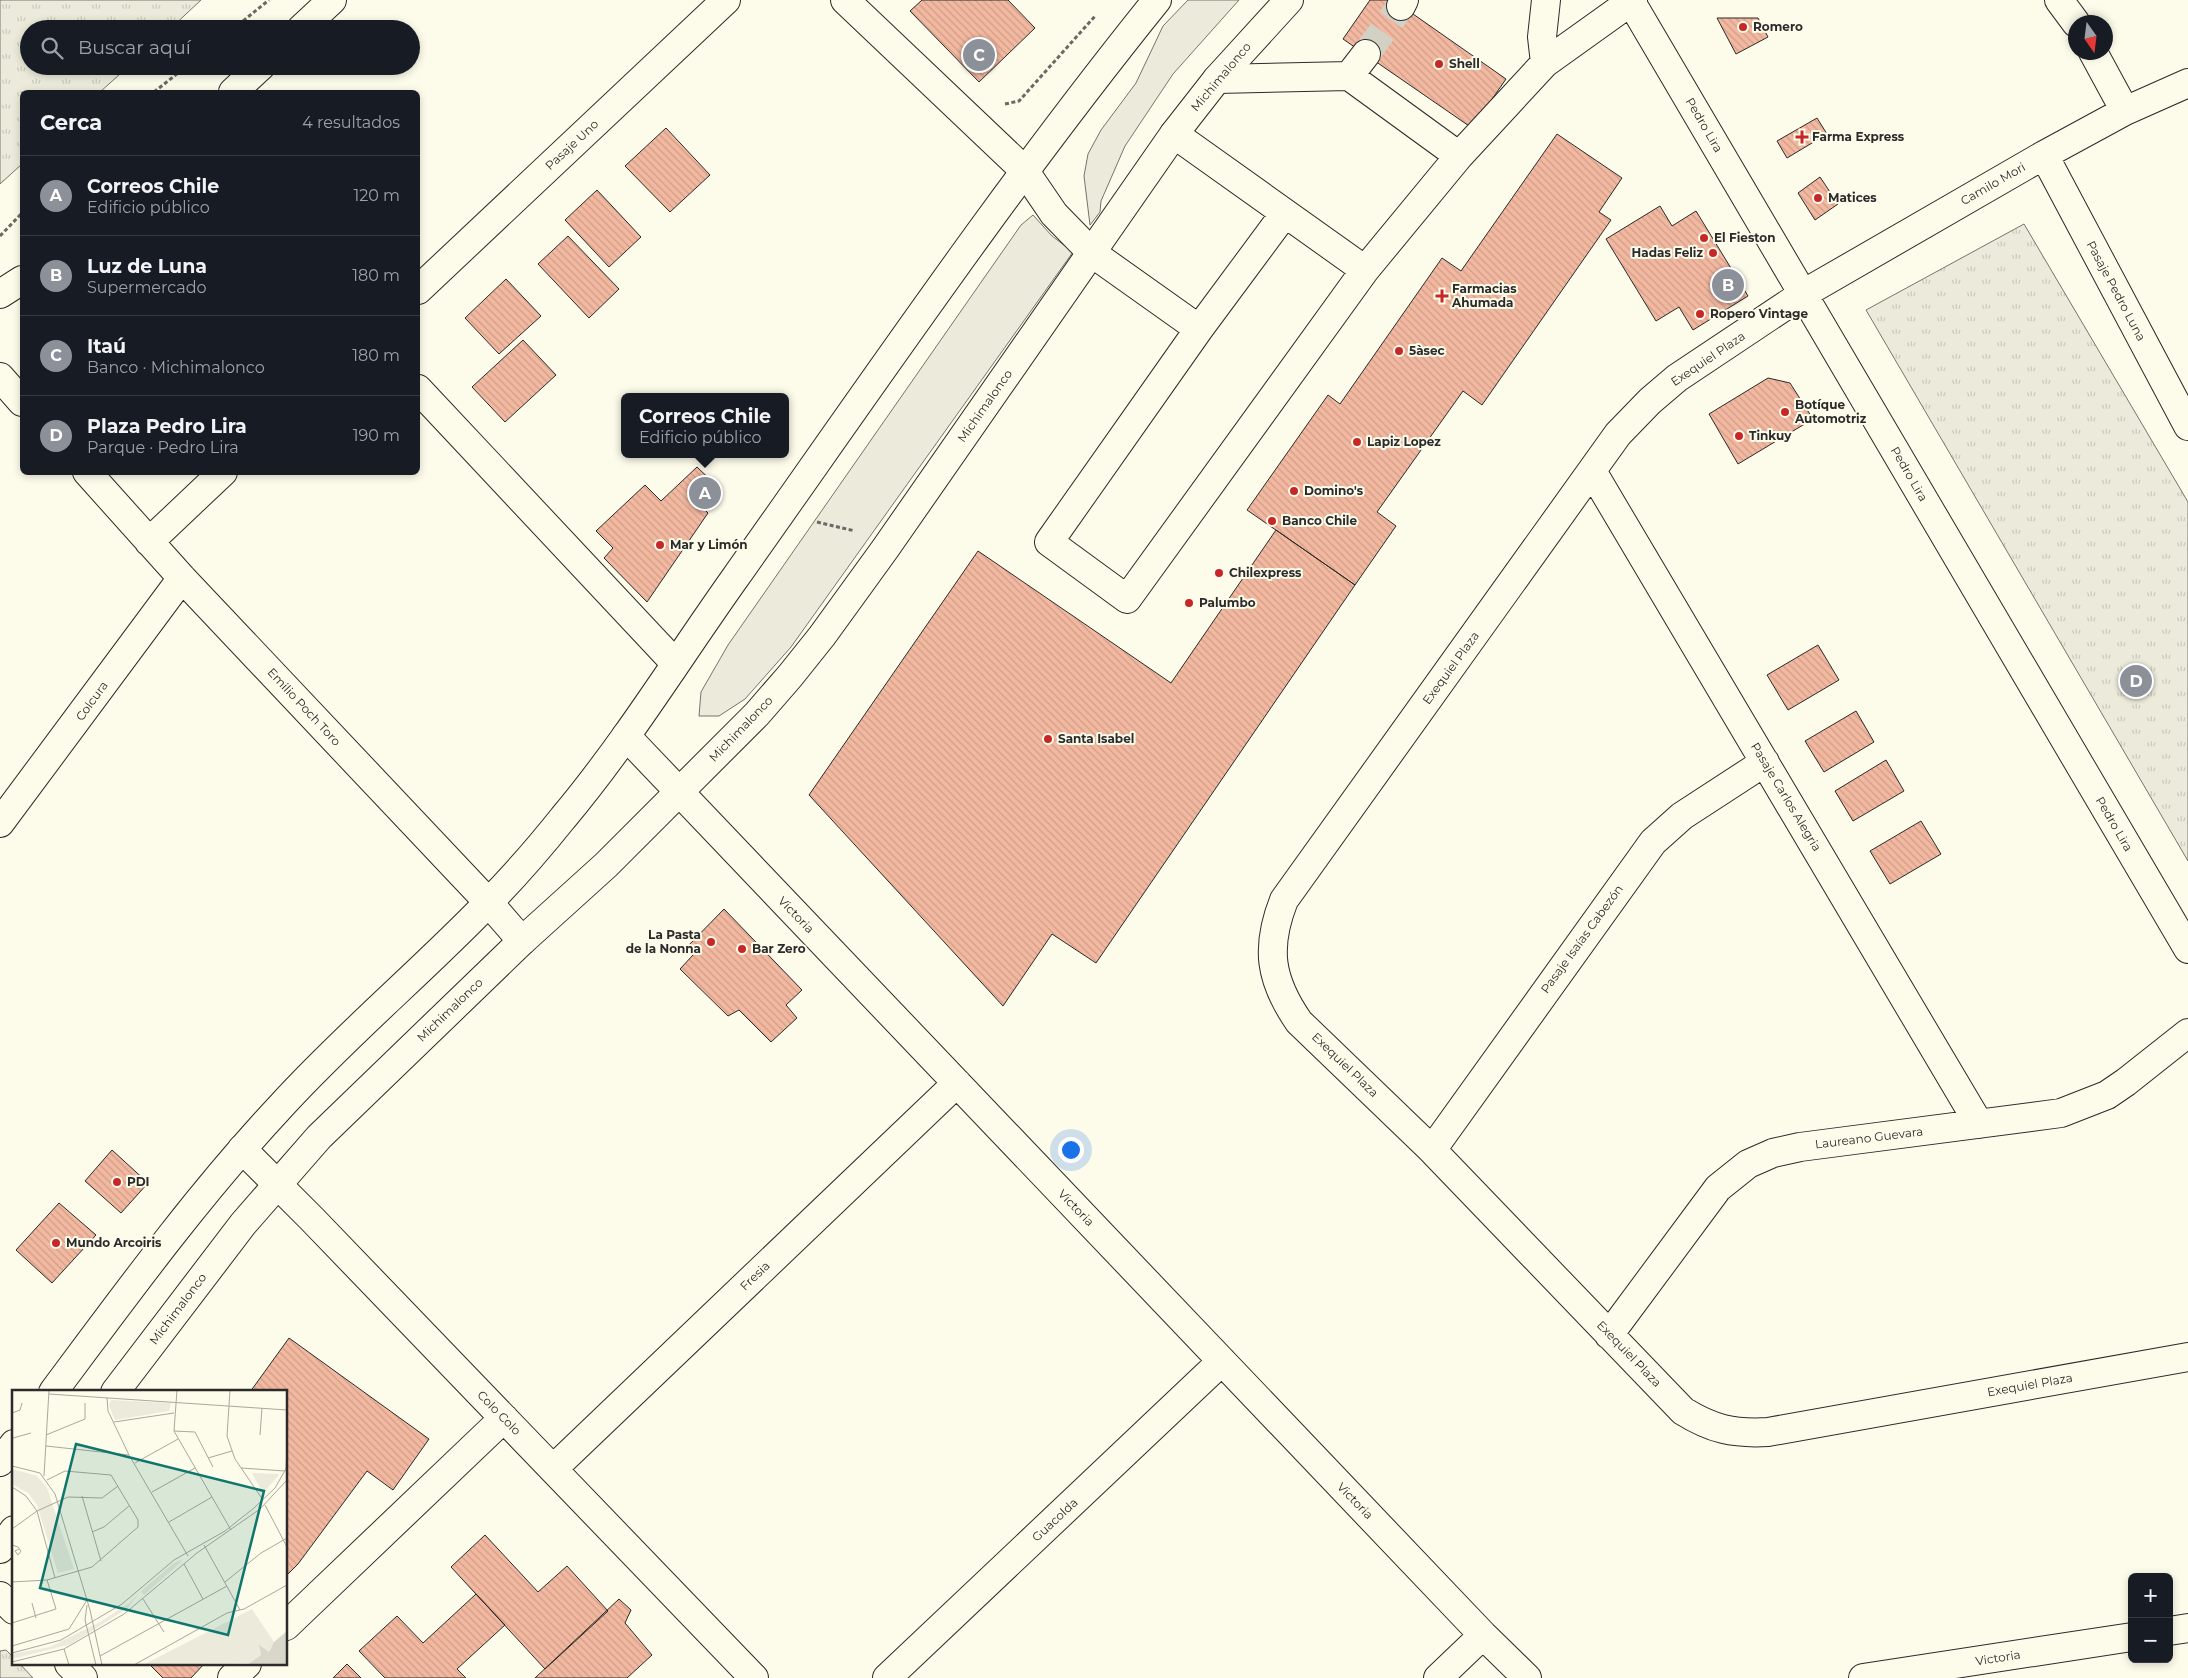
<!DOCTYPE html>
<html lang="es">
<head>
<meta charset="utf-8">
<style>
	body { margin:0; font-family:Montserrat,sans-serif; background:#20242c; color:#f1f3f6 }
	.controls { position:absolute; right:15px; bottom:15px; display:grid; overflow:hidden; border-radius:8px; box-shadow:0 2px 8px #0003 }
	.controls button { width:45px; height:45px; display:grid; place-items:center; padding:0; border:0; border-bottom:1px solid #363941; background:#171b24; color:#f1f3f6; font:25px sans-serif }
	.compass { position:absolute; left:2068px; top:15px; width:45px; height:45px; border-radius:50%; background:#171b24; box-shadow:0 2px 8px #0003; rotate:166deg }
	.you { position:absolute; left:1070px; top:1149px; width:18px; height:18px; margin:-12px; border:4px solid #fff; border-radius:50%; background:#1a73e8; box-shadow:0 0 0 8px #1a73e833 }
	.badge { display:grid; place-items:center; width:32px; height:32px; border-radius:50%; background:#8c9099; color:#fff; font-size:16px; font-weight:700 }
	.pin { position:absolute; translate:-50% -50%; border:2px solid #fff; box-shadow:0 1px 5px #0006 }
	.popup { position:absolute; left:621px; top:393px; width:168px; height:65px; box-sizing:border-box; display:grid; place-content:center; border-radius:8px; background:#171b24; filter:drop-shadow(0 1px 4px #0005); font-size:16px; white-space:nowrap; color:#9ea1a6 }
	.popup b { font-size:19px; color:#f1f3f6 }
	.popup::after { content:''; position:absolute; left:50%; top:100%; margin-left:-10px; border:10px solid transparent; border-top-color:#171b24 }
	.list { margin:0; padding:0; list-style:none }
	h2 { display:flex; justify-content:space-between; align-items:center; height:65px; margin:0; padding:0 20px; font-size:21px }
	h2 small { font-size:16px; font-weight:400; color:#9ea1a6 }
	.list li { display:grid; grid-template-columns:32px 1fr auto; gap:15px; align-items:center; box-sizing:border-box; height:80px; padding:0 20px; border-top:1px solid #363941 }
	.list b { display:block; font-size:19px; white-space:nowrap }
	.list p { margin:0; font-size:16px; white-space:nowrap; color:#9ea1a6 }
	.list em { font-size:16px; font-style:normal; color:#9ea1a6 }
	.icon { flex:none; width:28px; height:28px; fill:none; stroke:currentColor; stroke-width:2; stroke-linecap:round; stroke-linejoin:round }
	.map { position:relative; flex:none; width:2188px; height:1678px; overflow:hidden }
	.search { position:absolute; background:#171b24; box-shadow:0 2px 8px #0003; left:20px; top:20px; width:400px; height:55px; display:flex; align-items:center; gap:12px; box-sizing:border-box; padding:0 18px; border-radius:28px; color:#9ea1a6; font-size:19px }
	.panel { position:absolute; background:#171b24; box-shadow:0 2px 8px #0003; left:20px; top:90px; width:400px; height:385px; border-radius:8px }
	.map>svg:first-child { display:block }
	.grass { fill:#ecebdb; stroke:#74746e }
	.park { fill:url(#park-tufts); stroke:#74746e }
	.building { fill:url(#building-back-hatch); stroke:#2b2b2b }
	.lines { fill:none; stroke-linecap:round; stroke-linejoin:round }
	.minor-tunnel { stroke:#d3d1c4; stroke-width:28; stroke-dasharray:28 14; stroke-linecap:butt }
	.minor-casing { stroke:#2b2b2b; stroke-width:30 }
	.major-casing { stroke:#2b2b2b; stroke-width:30 }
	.path { stroke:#6a6964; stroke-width:3; stroke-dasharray:4 2.5; stroke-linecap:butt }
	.minor { stroke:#fdfbea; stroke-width:28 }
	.major { stroke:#fdfbea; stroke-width:28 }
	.poi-dot { fill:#c62828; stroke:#fdfbea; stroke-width:2 }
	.labels { text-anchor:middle; stroke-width:4; stroke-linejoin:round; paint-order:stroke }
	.poi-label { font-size:12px; font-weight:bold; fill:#2b2b2b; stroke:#fdfbea; text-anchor:start }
	.street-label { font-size:12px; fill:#2b2b2b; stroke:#fdfbea }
	.inset-road { fill:none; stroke:#a9a89e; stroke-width:1 }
	.view { fill:#0f766e; fill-opacity:0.15; stroke:#0f766e; stroke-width:2.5 }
	.inset-edge { fill:none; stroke:#2b2b2b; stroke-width:2.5 }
</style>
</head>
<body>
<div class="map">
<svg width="2188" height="1678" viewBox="0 0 2188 1678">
	<defs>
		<pattern id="park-tufts" width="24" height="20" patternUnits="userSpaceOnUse" patternTransform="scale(1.25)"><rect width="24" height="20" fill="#ecebdb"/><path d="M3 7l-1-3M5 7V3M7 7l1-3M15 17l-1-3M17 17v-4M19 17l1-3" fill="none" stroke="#cbcabc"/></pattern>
		<pattern id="building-back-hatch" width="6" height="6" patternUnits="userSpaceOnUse" patternTransform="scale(1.25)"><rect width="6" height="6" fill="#f2b8a0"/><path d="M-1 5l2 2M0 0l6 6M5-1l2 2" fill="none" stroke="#d09e8a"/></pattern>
	</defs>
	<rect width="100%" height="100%" fill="#fdfbea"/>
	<!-- grass -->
	<path class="grass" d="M1188,0H1239L1173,74L1125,146L1101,201L1100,212L1090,225L1084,176L1088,154L1101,130L1136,83L1163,26Z
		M1033,215L1052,236L1073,252L791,647L745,699L719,716H699L701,692L728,645L1021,225Z"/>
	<!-- park -->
	<path class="park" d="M0,0H201L170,29H29V66H129L100,92H22V164L0,184Z
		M2024,224L2188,502V861L1866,310Z
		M6,1650L14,1658V1664H20L33,1678H0V1651Z"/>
	<!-- building -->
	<path class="building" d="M922,0H1008L1035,28L979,82L910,11Z
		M1370,0H1393L1506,79L1472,128L1343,39Z
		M1717,18H1758L1768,37L1736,54Z
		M1817,118L1827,134L1787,158L1777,141Z
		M666,128L710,175L670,212L625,166Z
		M1557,134L1622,178L1599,212L1611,220L1482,405L1463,391L1377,512L1396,526L1355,585L1247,510L1328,395L1340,404L1442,258L1461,271Z
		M1820,177L1838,204L1815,220L1798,193Z
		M597,190L641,237L609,267L565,220Z
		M1660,206L1672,226L1696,211L1748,296L1693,330L1679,307L1656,321L1606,239Z
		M568,236L619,289L589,318L538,264Z
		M506,279L541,316L499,354L465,318Z
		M523,340L556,375L505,422L472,387Z
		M1768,378L1790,383L1813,419L1738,464L1709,414Z
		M697,467L720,489L703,508L708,513L647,602L604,558L613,548L596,531L645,485L661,501Z
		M1276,530L1355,585L1096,963L1052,934L1003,1006L809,795L978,551L1171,683Z
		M1818,645L1839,680L1788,710L1767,675Z
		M1856,711L1874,742L1824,772L1805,741Z
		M1886,760L1904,791L1853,821L1835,791Z
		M1921,821L1941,854L1890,884L1870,851Z
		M724,909L802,990L786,1005L797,1018L771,1042L739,1010L728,1016L680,969L693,955L685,949Z
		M112,1150L148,1183L121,1213L85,1181Z
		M59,1203L96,1235L52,1283L16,1250Z
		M289,1338L429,1439L393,1490L367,1471L298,1564L286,1576V1392H250Z
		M485,1535L538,1592L567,1566L608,1611L545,1669L451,1567Z
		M476,1594L505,1625L457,1669L466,1678H385L359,1651L397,1616L423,1643Z
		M619,1599L631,1610L625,1623L652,1655L627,1678H535Z
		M149,1664H204L191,1678H163Z
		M347,1664L361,1678H333Z"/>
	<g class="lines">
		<!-- minor-tunnel -->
		<path class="minor-tunnel" d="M1366,54L1401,6"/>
		<!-- minor casing -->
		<g class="minor-casing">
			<path id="minor" d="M845,0L1024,170L1054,214L1092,253L1199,329
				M1630,0L2188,949
				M2059,0L2076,23
				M1401,6L1404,0
				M301,29L332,0
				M2093,52L2125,111
				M1545,63L1542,37L1546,0
				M1349,76L1366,54
				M1217,79L1349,76L1459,156
				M2188,83L2125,111L2044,155L1803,294L1677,378L1650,401L1618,434L1284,900C1265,948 1270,980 1299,1022L1432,1150L1683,1411C1712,1429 1733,1434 1768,1432L2188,1357
				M233,92L261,66
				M1174,134L1365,270
				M2044,155L2188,426
				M1285,213L1199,329L1049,542L1127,599L1365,270L1459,156L1545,63L1633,0
				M418,290L726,0
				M0,294L22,280
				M0,377L22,402
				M418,389L675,663
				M1592,471L1979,1124
				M87,472L182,578L489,903L522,941
				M149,542L223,472
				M626,736L1483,1635L1527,1678
				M0,823L182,578
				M242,1149L312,1219L754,1678
				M1432,1150L1653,842L1682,816L1765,762
				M1609,1335L1718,1188L1748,1164L1773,1153L1800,1147L2061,1113L2107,1095L2126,1082L2188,1033
				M553,1469L957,1083
				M0,1596L14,1610
				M286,1626L504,1418
				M2169,1631L2188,1628
				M69,1664L83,1678
				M232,1678L247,1664
				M887,1678L1222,1361
				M1438,1678L1483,1635
				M1863,1678L2132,1637"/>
		</g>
		<!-- major casing -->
		<g class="major-casing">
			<path id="major" d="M53,1392C126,1294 198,1195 282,1105C346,1035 420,973 486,905C513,878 539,848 563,818C626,743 678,658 735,578C873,383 1007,186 1157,0
				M115,1392L243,1224L319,1137L522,941L606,865L757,714L790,676L822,636L885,549L1174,134L1217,79L1289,0
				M0,1462L14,1444
				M0,1549L14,1530"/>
		</g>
		<!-- path -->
		<path class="path" d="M233,29L269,0
			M154,92L187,66
			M1005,104L1019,101L1096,15
			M0,236L22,213
			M817,522L855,531"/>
		<!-- minor -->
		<use href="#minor" class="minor"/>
		<!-- major -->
		<use href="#major" class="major"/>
	</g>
	<!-- markers -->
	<g class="poi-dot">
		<circle cx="1743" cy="27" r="5"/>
		<circle cx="1439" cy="64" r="5"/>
		<path d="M1799.5 129.5h5v5h5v5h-5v5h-5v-5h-5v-5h5z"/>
		<circle cx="1818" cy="198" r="5"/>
		<circle cx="1704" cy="238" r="5"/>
		<circle cx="1713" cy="253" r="5"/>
		<path d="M1439.5 288.5h5v5h5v5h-5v5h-5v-5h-5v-5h5z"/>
		<circle cx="1700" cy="314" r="5"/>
		<circle cx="1399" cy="351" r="5"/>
		<circle cx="1785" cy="412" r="5"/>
		<circle cx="1739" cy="436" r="5"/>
		<circle cx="1357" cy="442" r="5"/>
		<circle cx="1294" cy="491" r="5"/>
		<circle cx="1272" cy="521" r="5"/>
		<circle cx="660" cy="545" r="5"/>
		<circle cx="1219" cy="573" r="5"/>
		<circle cx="1189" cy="603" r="5"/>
		<circle cx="1048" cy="739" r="5"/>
		<circle cx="711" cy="942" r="5"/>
		<circle cx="742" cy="949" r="5"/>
		<circle cx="117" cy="1182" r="5"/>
		<circle cx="56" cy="1243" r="5"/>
	</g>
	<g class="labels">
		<!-- poi labels -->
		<g class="poi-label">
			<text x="1753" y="31">Romero</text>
			<text x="1449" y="68">Shell</text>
			<text x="1812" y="141">Farma Express</text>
			<text x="1828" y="202">Matices</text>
			<text x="1714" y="242">El Fieston</text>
			<text x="1703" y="257" text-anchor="end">Hadas Feliz</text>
			<text x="1452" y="293">Farmacias<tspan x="1452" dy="14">Ahumada</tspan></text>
			<text x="1710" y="318">Ropero Vintage</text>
			<text x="1409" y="355">5àsec</text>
			<text x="1795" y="409">Botíque<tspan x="1795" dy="14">Automotriz</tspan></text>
			<text x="1749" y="440">Tinkuy</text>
			<text x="1367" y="446">Lapiz Lopez</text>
			<text x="1304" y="495">Domino's</text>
			<text x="1282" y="525">Banco Chile</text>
			<text x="670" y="549">Mar y Limón</text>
			<text x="1229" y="577">Chilexpress</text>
			<text x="1199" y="607">Palumbo</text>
			<text x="1058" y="743">Santa Isabel</text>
			<text x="701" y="939" text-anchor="end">La Pasta<tspan x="701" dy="14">de la Nonna</tspan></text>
			<text x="752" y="953">Bar Zero</text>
			<text x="127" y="1186">PDI</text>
			<text x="66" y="1247">Mundo Arcoiris</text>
		</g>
		<!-- street labels -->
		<g class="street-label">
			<text transform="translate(1221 77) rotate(-50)" y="4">Michimalonco</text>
			<text transform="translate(1704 125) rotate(60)" y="4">Pedro Lira</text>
			<text transform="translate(572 145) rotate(-43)" y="4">Pasaje Uno</text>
			<text transform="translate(1993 184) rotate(-30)" y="4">Camilo Mori</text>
			<text transform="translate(2116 291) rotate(62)" y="4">Pasaje Pedro Luna</text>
			<text transform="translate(1708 359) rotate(-34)" y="4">Exequiel Plaza</text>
			<text transform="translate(985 406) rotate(-55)" y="4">Michimalonco</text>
			<text transform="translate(1909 474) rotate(60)" y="4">Pedro Lira</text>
			<text transform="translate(1451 668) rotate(-54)" y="4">Exequiel Plaza</text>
			<text transform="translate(92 701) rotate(-54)" y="4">Colcura</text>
			<text transform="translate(304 707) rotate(47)" y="4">Emilio Poch Toro</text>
			<text transform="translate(741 729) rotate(-46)" y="4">Michimalonco</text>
			<text transform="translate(1786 797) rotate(59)" y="4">Pasaje Carlos Alegria</text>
			<text transform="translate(2114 824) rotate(60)" y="4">Pedro Lira</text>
			<text transform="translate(796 915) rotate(46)" y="4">Victoria</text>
			<text transform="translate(1582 939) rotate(-54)" y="4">Pasaje Isaías Cabezón</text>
			<text transform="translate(450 1010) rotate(-44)" y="4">Michimalonco</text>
			<text transform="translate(1345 1065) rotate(44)" y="4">Exequiel Plaza</text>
			<text transform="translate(1869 1138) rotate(-7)" y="4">Laureano Guevara</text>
			<text transform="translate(1076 1208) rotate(46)" y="4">Victoria</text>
			<text transform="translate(755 1276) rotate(-44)" y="4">Fresia</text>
			<text transform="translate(178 1309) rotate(-53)" y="4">Michimalonco</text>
			<text transform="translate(1629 1354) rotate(46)" y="4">Exequiel Plaza</text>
			<text transform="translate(2030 1385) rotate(-10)" y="4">Exequiel Plaza</text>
			<text transform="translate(499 1413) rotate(46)" y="4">Colo Colo</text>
			<text transform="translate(1355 1501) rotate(46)" y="4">Victoria</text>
			<text transform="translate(1055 1520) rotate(-43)" y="4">Guacolda</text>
			<text transform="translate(1998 1658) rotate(-9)" y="4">Victoria</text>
		</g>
	</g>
	<!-- overview -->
	<g transform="translate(12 1390)">
		<rect width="275" height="275" fill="#fdfbea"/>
		<path d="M171,169L167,174L132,205L129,201L162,173ZM127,203L116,218L59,254L0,269V264L38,257L88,232L116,214Z" fill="#ecebdb"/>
		<path d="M99,10L159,13L157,21L103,30L97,16ZM0,79L25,86L35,98L62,179L46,183L25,115L16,103L0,94ZM240,83L266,84L267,85L251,103ZM240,219L262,252L257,262L248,254L249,265L238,273L131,275Z" fill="#ecebdb"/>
		<path d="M275,241V275H235L249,265L247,254L257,262L262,252Z" fill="#d8d7c9"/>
		<path class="inset-road" d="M165,0L162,41L219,140M218,0L215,46L223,69L251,110M37,4L275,20M95,8L96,21L117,65M0,23L8,20L10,13M102,32L162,23M0,37V55M162,41L183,42L201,77M34,45L73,29V13M248,45L250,18M1,48L19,43M34,56L117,65L176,166M196,68L220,61M123,73L166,49M0,76L28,83L43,104L78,220L90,275M229,78L273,81M274,80L275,55M32,86L37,0M0,97L14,106L25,121L43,188M140,102L183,78M70,106L89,171M253,115L275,157M157,132L200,107M0,139L25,121L56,107L90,108L106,96M80,142L92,137L117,116M0,155L6,157L9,161L6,165L3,161L7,159M192,155L228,220M172,174L191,209M0,192L35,190L80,177L126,137V130L99,85L53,81L35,90M213,192L249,163L275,148M131,209L152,242M20,213L24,228M75,215L73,230L84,275M0,233L44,219L35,190M0,256L57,239L75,210M52,259L57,275M0,263L49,250L110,214L162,170L213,141L242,118L263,98L275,77M88,266L215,196M0,272L52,259L112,224L185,163L248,119L275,90M122,275L215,223L232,219L275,195"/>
		<path class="view" d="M64,54L252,101L216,245L28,198Z"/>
		<rect width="275" height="275" class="inset-edge"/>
	</g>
</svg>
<div class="controls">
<button>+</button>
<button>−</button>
</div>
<svg class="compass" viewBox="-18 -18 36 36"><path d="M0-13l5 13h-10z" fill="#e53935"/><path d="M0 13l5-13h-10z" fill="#9ea1a6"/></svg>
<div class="you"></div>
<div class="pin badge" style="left:705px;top:493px">A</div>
<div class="popup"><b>Correos Chile</b>Edificio público</div>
<div class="pin badge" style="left:1728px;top:285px">B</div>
<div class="pin badge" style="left:979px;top:55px">C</div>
<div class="pin badge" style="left:2136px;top:681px">D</div>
<div class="search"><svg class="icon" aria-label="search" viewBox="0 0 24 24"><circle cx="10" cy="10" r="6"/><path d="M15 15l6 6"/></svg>Buscar aquí</div>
<section class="panel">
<h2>Cerca<small>4 resultados</small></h2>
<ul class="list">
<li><span class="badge">A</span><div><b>Correos Chile</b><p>Edificio público</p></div><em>120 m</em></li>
<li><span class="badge">B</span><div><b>Luz de Luna</b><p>Supermercado</p></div><em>180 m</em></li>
<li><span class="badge">C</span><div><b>Itaú</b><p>Banco · Michimalonco</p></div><em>180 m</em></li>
<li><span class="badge">D</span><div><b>Plaza Pedro Lira</b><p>Parque · Pedro Lira</p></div><em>190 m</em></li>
</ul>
</section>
</div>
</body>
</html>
